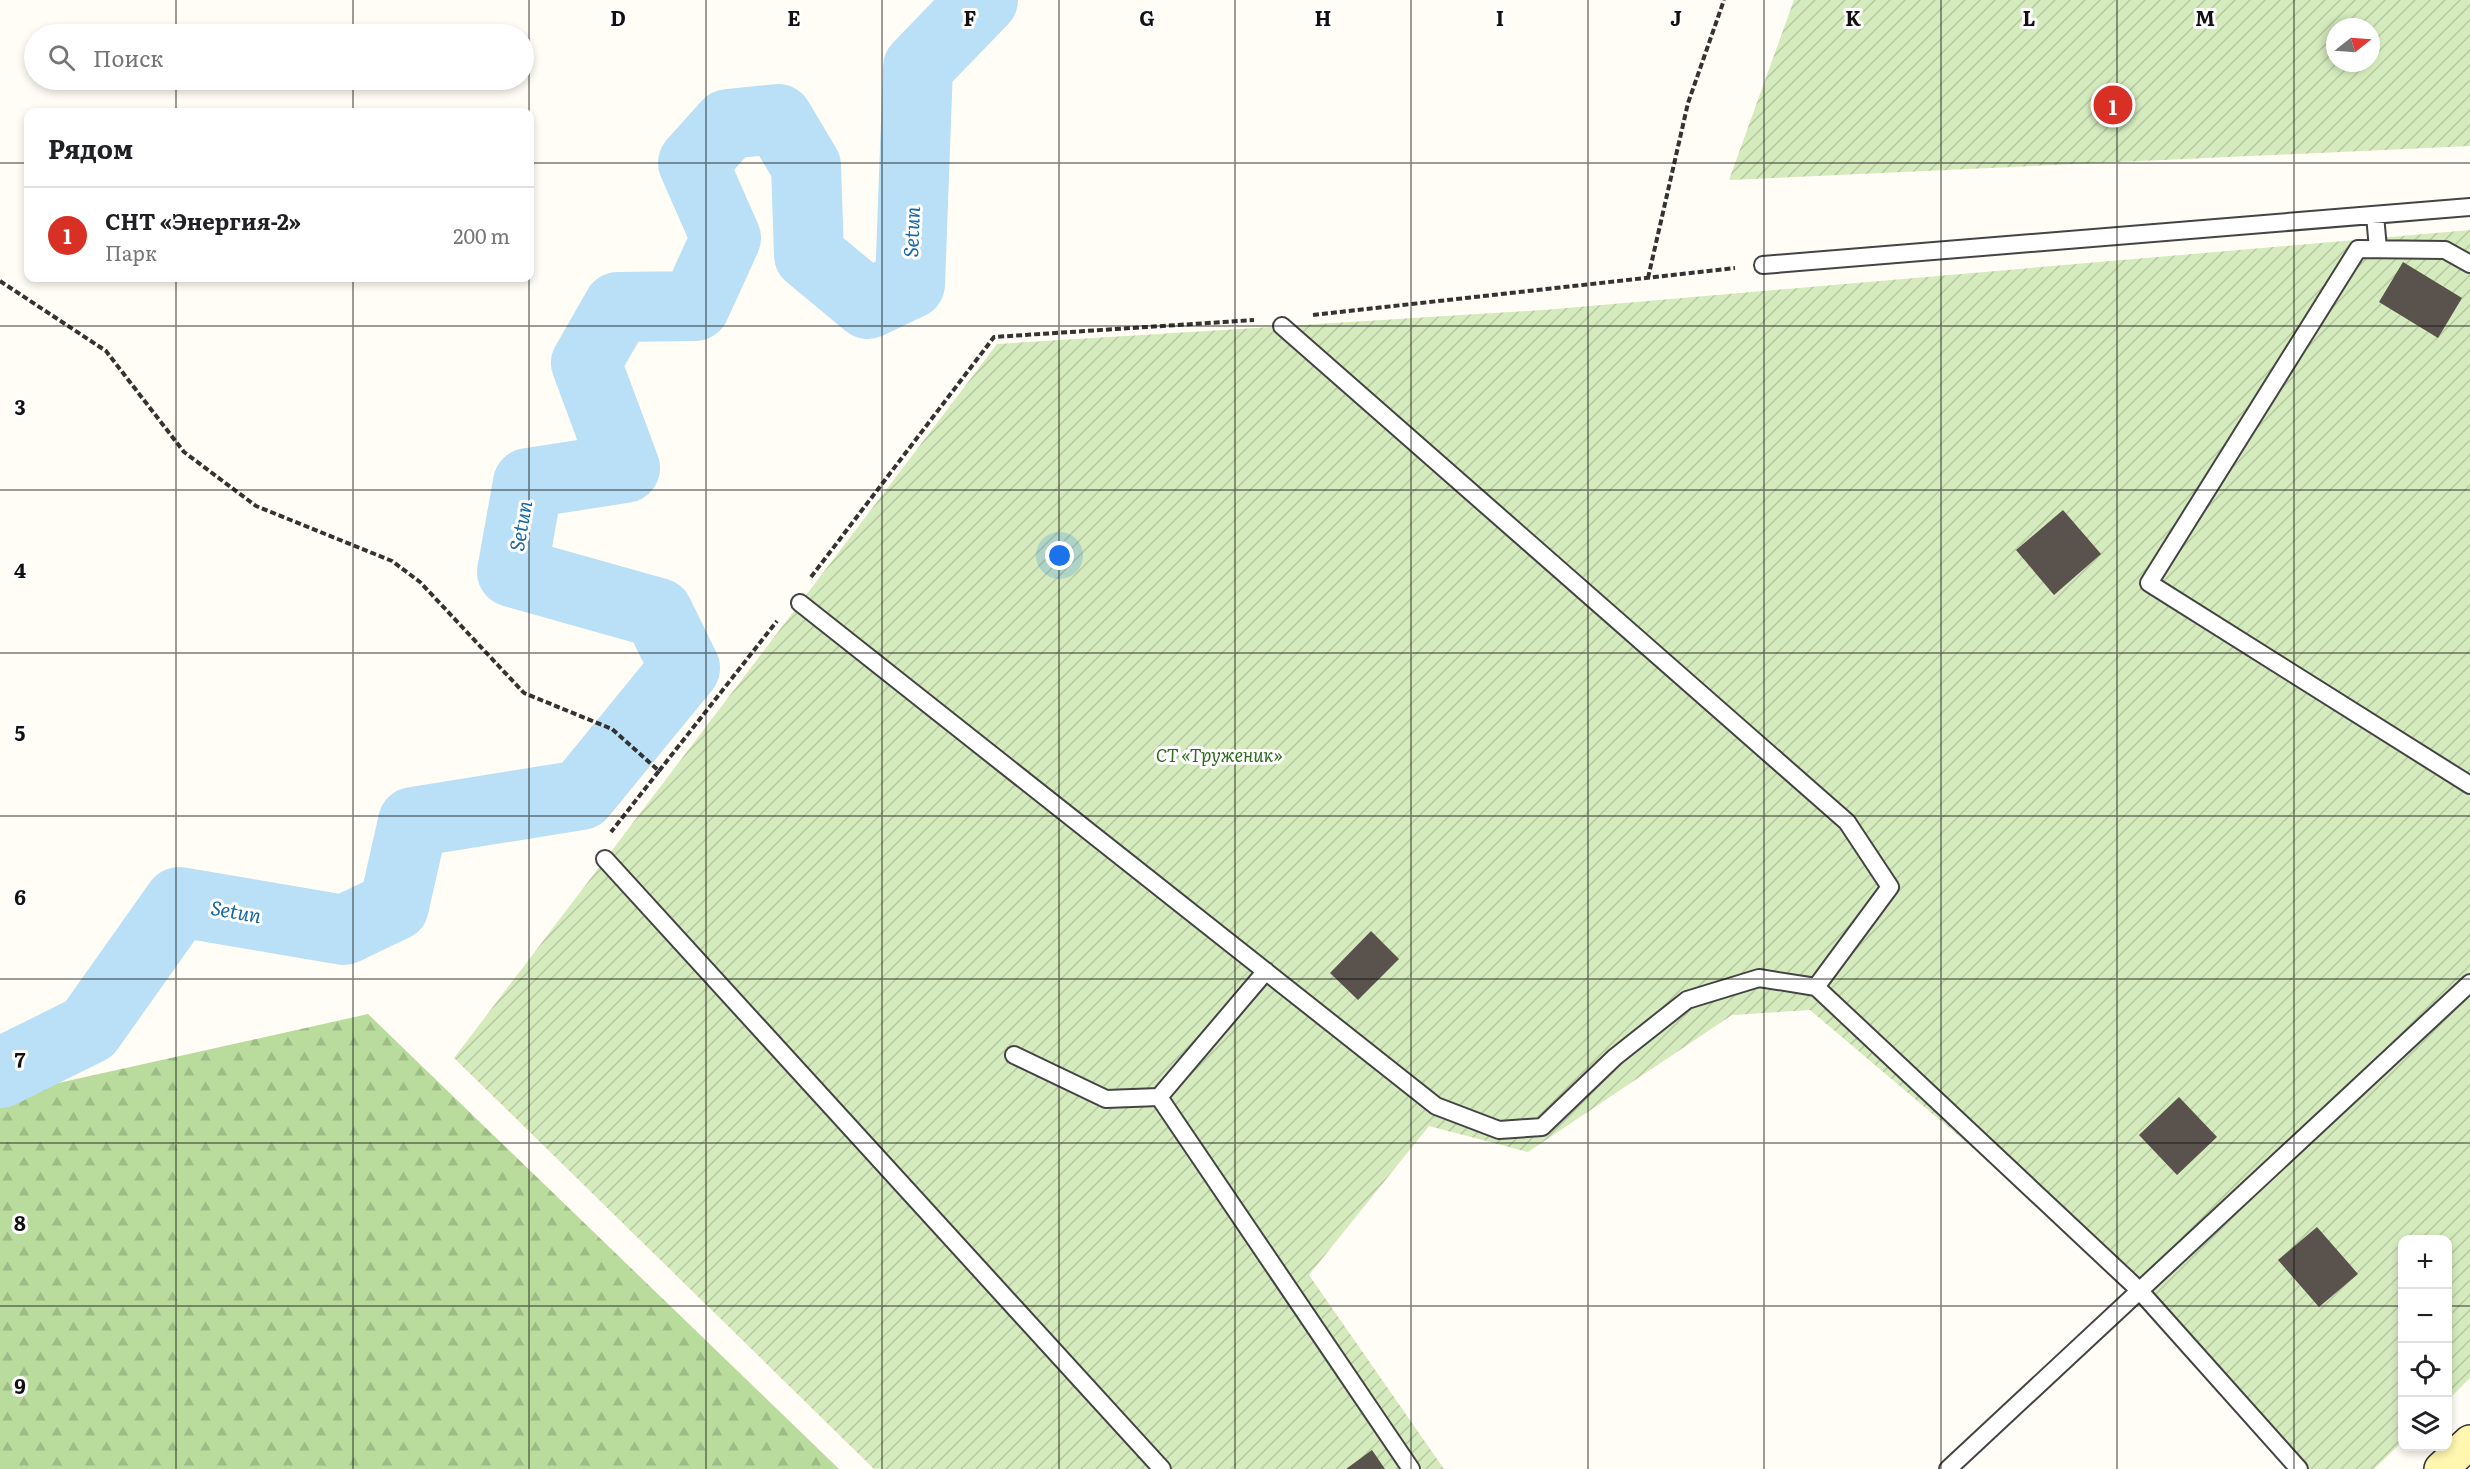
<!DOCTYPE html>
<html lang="ru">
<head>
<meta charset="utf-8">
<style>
	body { margin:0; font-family:Literata,serif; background:#f6f6f6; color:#202124 }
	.controls { position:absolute; right:18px; bottom:18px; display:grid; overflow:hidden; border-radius:12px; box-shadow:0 3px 9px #0003 }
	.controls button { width:54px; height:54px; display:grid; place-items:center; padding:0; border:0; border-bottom:2px solid #e0e0e0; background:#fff; color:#202124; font:30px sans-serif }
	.compass { position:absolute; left:2326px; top:18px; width:54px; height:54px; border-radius:50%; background:#fff; box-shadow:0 3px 9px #0003; rotate:73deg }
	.you { position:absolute; left:1060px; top:556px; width:21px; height:21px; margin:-15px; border:4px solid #fff; border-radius:50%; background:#1a73e8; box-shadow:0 0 0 9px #1a73e833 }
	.badge { display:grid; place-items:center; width:39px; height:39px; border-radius:50%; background:#d93025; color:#fff; font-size:20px; font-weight:700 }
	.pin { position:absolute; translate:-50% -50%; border:3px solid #fff; box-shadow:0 2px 6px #0006 }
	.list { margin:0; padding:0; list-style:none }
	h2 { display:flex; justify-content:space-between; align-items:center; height:78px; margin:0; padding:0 24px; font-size:26px }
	h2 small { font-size:20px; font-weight:400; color:#757577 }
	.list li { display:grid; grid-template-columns:39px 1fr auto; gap:18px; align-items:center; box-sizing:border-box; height:96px; padding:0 24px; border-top:2px solid #e0e0e0 }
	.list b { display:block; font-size:22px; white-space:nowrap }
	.list p { margin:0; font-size:20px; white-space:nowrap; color:#757577 }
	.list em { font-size:20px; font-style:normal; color:#757577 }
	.icon { flex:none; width:33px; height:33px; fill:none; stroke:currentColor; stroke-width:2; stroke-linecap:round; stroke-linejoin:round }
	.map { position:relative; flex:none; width:2470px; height:1469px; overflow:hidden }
	.search { position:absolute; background:#fff; box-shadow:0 3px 9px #0003; left:24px; top:24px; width:510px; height:66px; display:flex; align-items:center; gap:15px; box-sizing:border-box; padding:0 21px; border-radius:33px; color:#757577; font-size:22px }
	.panel { position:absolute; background:#fff; box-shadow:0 3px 9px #0003; left:24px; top:108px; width:510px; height:174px; border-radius:12px }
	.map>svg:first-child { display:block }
	.forest { fill:url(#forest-firs) }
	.garden { fill:url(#garden-furrows); fill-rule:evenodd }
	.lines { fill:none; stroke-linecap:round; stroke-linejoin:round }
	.river { stroke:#b9e0f7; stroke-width:70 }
	.building { fill:#5a524d }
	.service-casing { stroke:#444; stroke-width:20 }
	.secondary-casing { stroke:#333; stroke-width:36 }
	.path { stroke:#333; stroke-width:4; stroke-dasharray:6 3; stroke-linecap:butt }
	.service { stroke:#fff; stroke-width:16 }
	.secondary { stroke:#fff6b0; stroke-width:33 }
	.grid { fill:none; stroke:#111; stroke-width:1.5; stroke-opacity:0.55 }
	.labels { text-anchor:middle; stroke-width:6; stroke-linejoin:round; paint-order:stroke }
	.park-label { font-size:18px; font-style:italic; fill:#2f6b1f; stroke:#fff }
	.water-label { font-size:20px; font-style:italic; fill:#1768a6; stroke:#fff }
	.grid-label { font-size:20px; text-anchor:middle; font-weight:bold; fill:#111; stroke:#fff; stroke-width:6; stroke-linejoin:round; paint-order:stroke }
</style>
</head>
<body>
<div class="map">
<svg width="2470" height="1469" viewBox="0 0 2470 1469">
	<defs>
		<pattern id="forest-firs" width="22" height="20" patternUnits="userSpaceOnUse" patternTransform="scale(1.5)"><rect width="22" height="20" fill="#b9dc9c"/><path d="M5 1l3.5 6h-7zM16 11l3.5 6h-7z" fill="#9ebc85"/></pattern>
		<pattern id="garden-furrows" width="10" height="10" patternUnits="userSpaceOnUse" patternTransform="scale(1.5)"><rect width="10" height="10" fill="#d5ebbd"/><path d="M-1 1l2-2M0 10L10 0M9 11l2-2" fill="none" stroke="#b6c8a1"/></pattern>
	</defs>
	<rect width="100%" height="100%" fill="#fffdf5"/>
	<!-- forest -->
	<path class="forest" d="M368,1014L839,1469H0V1096Z"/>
	<!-- garden -->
	<path class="garden" d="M1794,0H2470V146L1729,180ZM2335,27H2371V63H2335Z
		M2470,230V1378L2448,1400V1240H2402V1442L2374,1469H2299L2130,1281L1810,1010L1732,1015L1528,1152L1429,1126L1309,1275L1444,1469H874L454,1058L997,344L1544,310Z"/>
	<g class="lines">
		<!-- river -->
		<path class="river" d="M0,1073L89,1029L179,902L344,930L394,906L413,822L581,795L685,668L658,613L512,572L528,483L625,468L586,363L618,307L695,306L726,238L693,163L728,124L778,119L806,166L809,255L868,304L910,284L918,67L983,0"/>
	</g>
	<!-- building -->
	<path class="building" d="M2403,262L2462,298L2438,338L2379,302Z
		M2063,510L2101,554L2054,595L2016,550Z
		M1371,931L1399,959L1358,1000L1330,973Z
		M2179,1097L2217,1137L2177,1175L2139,1135Z
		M2317,1227L2358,1274L2319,1307L2278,1260Z
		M1372,1450L1385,1469H1346Z"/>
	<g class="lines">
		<!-- service casing -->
		<g class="service-casing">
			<path id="service" d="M2375,215L2378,249
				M2470,264L2445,250L2358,249L2149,583L2470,785
				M1763,265L2470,207
				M1282,326L1847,822L1890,887L1816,987L2139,1290L2299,1469
				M800,603L1436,1106L1499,1130L1542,1127L1615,1057L1687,1000L1759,978L1816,987
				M605,859L1162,1469
				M1266,971L1159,1097L1411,1469
				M1014,1055L1106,1099L1159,1097
				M1948,1469L2470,983"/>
		</g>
		<!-- secondary casing -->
		<g class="secondary-casing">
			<path id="secondary" d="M2441,1469L2470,1442"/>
		</g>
		<!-- path -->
		<path class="path" d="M1648,278L1688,103L1724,0
			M0,281L106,351L184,452L256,506L392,561L420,582L524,693L612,729L659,771L611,832
			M1313,315L1735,268
			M811,577L994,337L1254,320
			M659,771L777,621"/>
		<!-- service -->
		<use href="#service" class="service"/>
		<!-- secondary -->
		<use href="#secondary" class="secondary"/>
	</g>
	<!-- grid -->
	<path class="grid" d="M176,0V34M353,0V34M529,0V112M706,0V1469M882,0V1469M1059,0V1469M1235,0V1469M1411,0V1469M1588,0V1469M1764,0V1469M1941,0V1469M2117,0V1469M2294,0V1469M176,80V112M353,80V112M0,163H28M530,163H2470M176,278V1469M353,278V1469M529,278V1469M0,326H2470M0,490H2470M0,653H2470M0,816H2470M0,979H2470M0,1143H2470M0,1306H2402M2448,1306H2470"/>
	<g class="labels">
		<!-- park labels -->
		<g class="park-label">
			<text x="1219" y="762">СТ «Труженик»</text>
		</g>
		<!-- water labels -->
		<g class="water-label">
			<text transform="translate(912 232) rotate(-88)" y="7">Setun</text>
			<text transform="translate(521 526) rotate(-80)" y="7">Setun</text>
			<text transform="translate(236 912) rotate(10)" y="7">Setun</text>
		</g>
	</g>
	<g class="grid-label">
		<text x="618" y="26">D</text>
		<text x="794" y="26">E</text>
		<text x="970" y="26">F</text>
		<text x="1147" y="26">G</text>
		<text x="1323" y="26">H</text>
		<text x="1500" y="26">I</text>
		<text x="1676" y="26">J</text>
		<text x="1853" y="26">K</text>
		<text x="2029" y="26">L</text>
		<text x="2205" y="26">M</text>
		<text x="20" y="415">3</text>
		<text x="20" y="578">4</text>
		<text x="20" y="741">5</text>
		<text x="20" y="905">6</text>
		<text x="20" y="1068">7</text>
		<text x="20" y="1231">8</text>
		<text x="20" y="1394">9</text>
	</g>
</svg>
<div class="controls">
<button>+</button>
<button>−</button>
<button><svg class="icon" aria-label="locate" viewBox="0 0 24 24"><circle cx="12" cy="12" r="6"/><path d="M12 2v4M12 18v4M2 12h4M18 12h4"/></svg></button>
<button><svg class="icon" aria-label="layers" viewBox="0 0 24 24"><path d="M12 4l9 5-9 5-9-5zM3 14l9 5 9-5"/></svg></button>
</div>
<svg class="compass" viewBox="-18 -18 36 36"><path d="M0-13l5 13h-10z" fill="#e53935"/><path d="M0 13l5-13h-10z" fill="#757577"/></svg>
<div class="you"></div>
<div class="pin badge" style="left:2113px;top:105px">1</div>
<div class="search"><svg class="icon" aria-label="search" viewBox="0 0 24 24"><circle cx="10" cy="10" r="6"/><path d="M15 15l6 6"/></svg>Поиск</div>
<section class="panel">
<h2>Рядом<small></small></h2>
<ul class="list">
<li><span class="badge">1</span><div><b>СНТ «Энергия-2»</b><p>Парк</p></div><em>200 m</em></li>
</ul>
</section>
</div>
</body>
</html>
